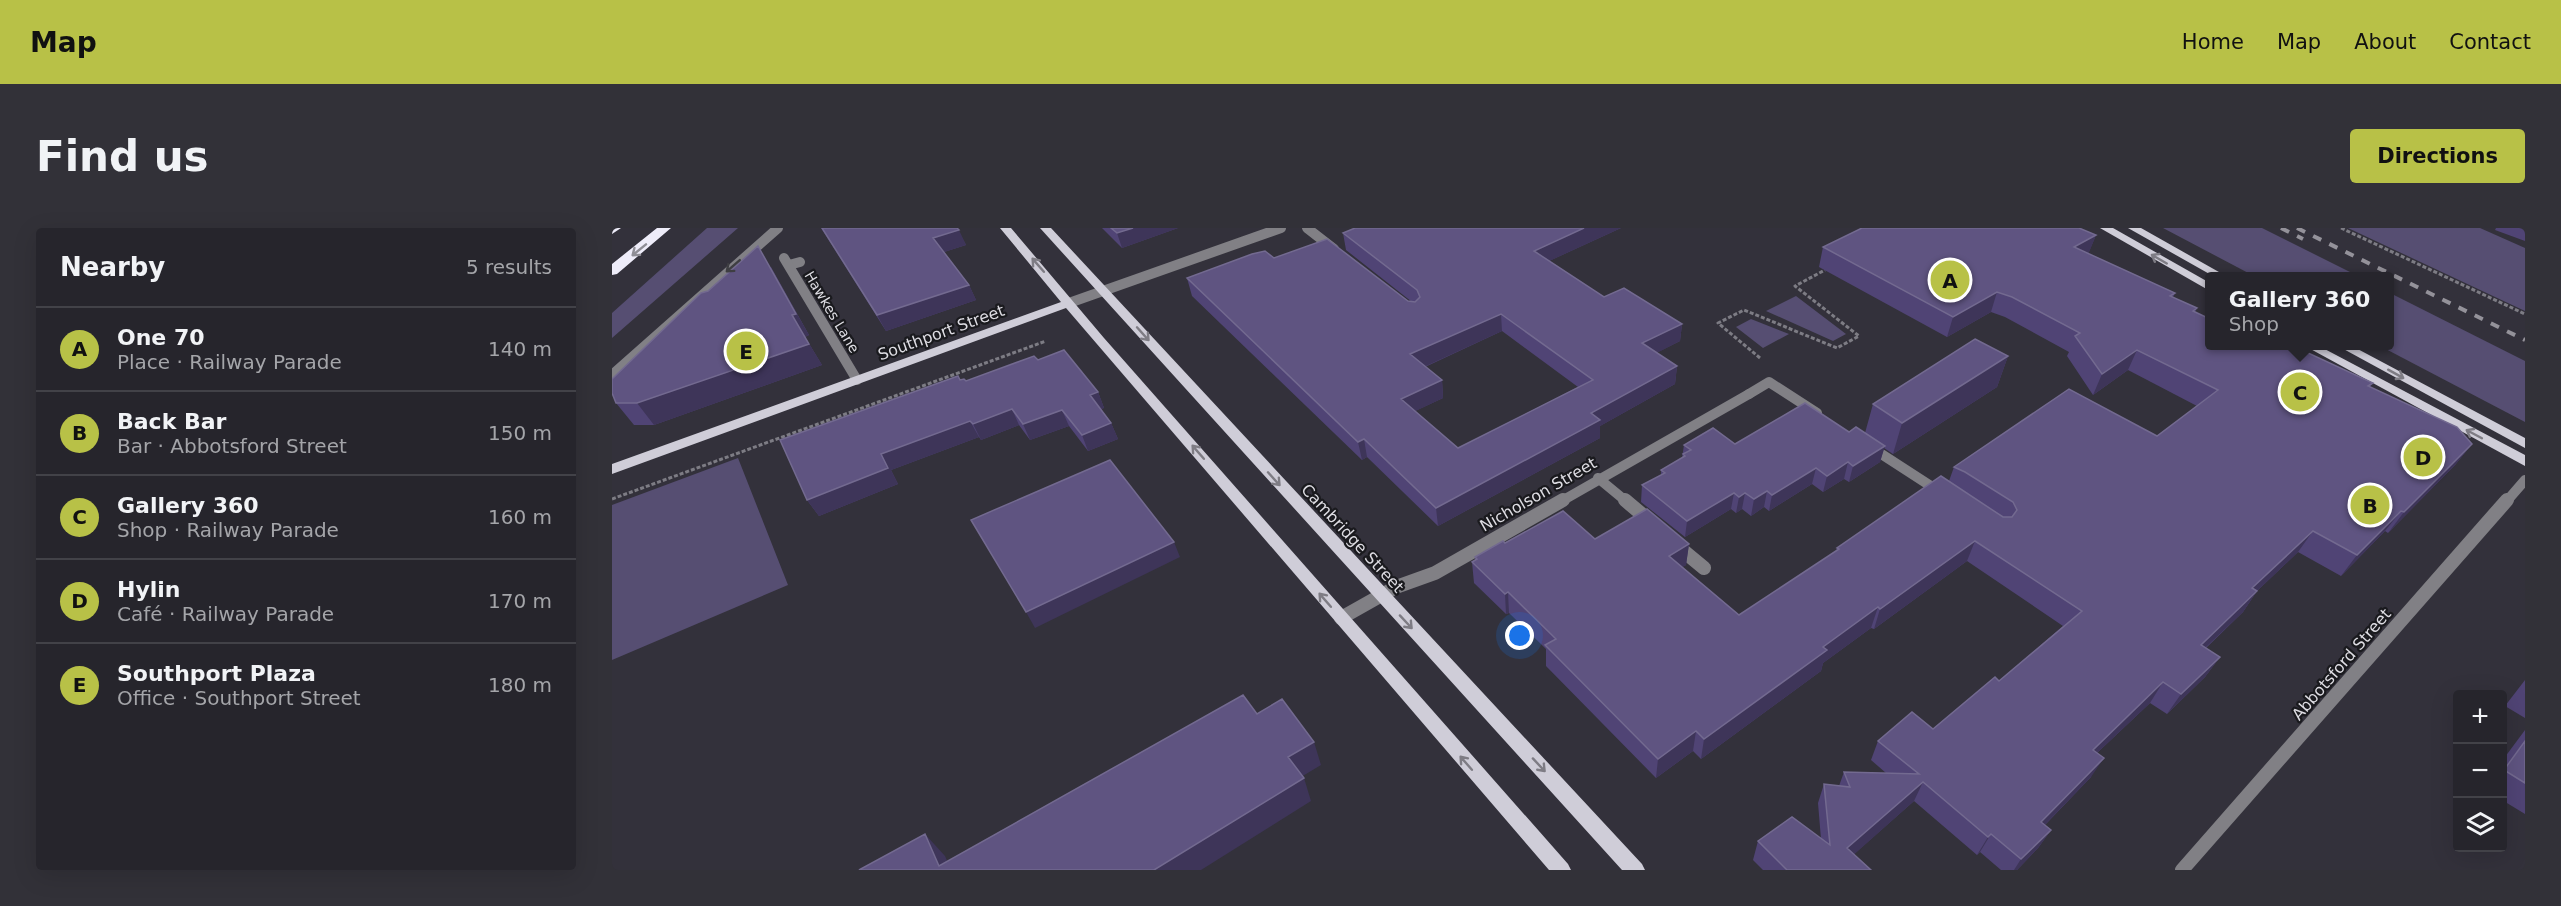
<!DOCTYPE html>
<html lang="en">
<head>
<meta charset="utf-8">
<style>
	body { margin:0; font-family:"DejaVu Sans",sans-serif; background:#323138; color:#f1f3f6 }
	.controls { position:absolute; right:18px; bottom:18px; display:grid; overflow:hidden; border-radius:6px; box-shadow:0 6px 24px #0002 }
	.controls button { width:54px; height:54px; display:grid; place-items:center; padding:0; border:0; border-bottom:2px solid #424248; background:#26252c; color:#f1f3f6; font:30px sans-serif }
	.you { position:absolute; left:908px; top:408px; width:21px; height:21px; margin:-15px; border:4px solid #fff; border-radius:50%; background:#1a73e8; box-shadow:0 0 0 9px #1a73e833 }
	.badge { display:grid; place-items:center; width:39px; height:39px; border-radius:50%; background:#b8c147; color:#111; font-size:20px; font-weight:700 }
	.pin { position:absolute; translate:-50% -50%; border:3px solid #fff; box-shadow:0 2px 6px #0006 }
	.popup { position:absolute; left:1593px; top:44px; width:189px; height:78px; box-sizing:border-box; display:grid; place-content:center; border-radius:6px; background:#26252c; filter:drop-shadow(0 2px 4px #0005); font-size:20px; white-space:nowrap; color:#a4a5a9 }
	.popup b { font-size:22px; color:#f1f3f6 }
	.popup::after { content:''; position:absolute; left:50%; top:100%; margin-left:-12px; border:12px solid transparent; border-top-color:#26252c }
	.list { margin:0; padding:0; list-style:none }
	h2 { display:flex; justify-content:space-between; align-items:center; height:78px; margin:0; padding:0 24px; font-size:26px }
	h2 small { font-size:20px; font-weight:400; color:#a4a5a9 }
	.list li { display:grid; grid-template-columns:39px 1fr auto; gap:18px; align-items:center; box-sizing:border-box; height:84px; padding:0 24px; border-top:2px solid #424248 }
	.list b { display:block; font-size:22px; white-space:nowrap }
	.list p { margin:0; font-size:20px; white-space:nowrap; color:#a4a5a9 }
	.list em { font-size:20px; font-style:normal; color:#a4a5a9 }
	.icon { flex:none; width:33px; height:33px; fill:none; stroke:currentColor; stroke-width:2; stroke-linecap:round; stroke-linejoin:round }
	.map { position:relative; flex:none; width:1913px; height:642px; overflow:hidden; border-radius:6px }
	header { display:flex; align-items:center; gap:36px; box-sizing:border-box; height:84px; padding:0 30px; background:#b8c147; color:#111 }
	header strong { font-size:28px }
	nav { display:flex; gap:33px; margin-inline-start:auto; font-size:21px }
	.intro { display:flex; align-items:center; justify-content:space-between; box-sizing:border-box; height:144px; padding:0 36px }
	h1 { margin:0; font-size:42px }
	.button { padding:15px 27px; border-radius:6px; background:#b8c147; color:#111; font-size:21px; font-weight:700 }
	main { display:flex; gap:36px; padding:0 36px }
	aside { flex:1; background:#26252c; border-radius:6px; box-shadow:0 6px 24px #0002 }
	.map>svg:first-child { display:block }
	.green { fill:#564e72 }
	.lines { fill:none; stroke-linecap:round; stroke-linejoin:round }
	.path { stroke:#7d7c84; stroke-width:3; stroke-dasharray:4 2; stroke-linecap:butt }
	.service-far1 { stroke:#818085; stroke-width:10 }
	.service { stroke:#818085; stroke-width:14 }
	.minor-far1 { stroke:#818085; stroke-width:10 }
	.minor { stroke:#818085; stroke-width:14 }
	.primary { fill:#cfcdd8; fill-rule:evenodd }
	.motorway { fill:#eeecf9; fill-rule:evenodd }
	.rail { stroke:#94929a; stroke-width:4; stroke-dasharray:9 9; stroke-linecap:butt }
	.wall { fill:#504475; fill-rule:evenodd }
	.shaded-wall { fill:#3e3559 }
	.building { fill:#5f5481; stroke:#736a90; stroke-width:1.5; fill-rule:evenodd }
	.oneway { stroke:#8f8e96 }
	.oneway2 { stroke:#7e7c84 }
	.oneway3 { stroke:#3e3e42 }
	.labels { text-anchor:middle; stroke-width:4.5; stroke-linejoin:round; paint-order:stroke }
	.far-street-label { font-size:14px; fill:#dedde3; stroke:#1a1a1e }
	.street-label { font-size:16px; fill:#dedde3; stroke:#1a1a1e }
</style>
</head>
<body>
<header>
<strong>Map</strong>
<nav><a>Home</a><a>Map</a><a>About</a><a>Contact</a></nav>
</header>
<div class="intro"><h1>Find us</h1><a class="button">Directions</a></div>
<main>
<aside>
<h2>Nearby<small>5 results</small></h2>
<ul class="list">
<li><span class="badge">A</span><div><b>One 70</b><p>Place · Railway Parade</p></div><em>140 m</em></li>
<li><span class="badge">B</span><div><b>Back Bar</b><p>Bar · Abbotsford Street</p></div><em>150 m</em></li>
<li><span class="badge">C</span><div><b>Gallery 360</b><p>Shop · Railway Parade</p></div><em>160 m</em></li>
<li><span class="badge">D</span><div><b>Hylin</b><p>Café · Railway Parade</p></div><em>170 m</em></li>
<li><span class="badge">E</span><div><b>Southport Plaza</b><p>Office · Southport Street</p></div><em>180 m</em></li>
</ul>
</aside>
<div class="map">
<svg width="1913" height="642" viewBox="0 0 1913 642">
	<rect width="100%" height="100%" fill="#33313b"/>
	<!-- green -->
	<path class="green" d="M95,0H126L0,110V85Z
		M1551,0H1650L1746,48H1642Z
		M1736,0H1868L1913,20V83Z
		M1778,65L1913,133V194L1768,118H1778Z
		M1184,68L1234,106L1221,113L1154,83Z
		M1139,91L1177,106L1151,120L1124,99Z
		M126,230L176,357L0,432V277Z"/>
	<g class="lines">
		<!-- path -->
		<path class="path" d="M1729,0L1913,86
			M1148,130L1106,95L1132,82L1225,120L1247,108L1183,58L1213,42
			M0,271L434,113"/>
		<!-- service-far1 -->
		<path class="service-far1" d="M695,0L722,21
			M177,37L188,34
			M0,147L166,0
			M1137,166L1157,154L1205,185
			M1257,218L1328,264
			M986,250L1015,274"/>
		<!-- service -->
		<path class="service" d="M1013,272L1039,294
			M1063,316L1092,340"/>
		<!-- minor-far1 -->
		<path class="minor-far1" d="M172,30L245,152
			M457,75L669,0
			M948,274L1137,166
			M1894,274L1913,252"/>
		<!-- minor -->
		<path class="minor" d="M729,390L784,359L823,345L951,272
			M1570,642L1895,272"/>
		<!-- primary -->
		<path class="primary" d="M388,0H399L492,110L956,636L959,642H937L454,80L0,246V236L449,74Z
			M428,0H439L1030,636L1033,642H1010Z
			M1488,0H1501L1598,55V63Z
			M1516,0H1529L1614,48H1601Z
			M1693,118H1707L1913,227V238Z
			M1726,118H1740L1913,210V220Z"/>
		<!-- motorway -->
		<path class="motorway" d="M0,0H9L0,6Z
			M45,0H59L5,46L0,47V36Z"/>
		<!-- rail -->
		<path class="rail" d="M1669,0L1691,11
			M1685,0L1913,112"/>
	</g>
	<!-- wall -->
	<path class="wall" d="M209,0H345L354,17L332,24L357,57L364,72L274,103Z
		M490,0H566L510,20Z
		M743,0H1009L937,33L992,69L1070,96L1068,113L1044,125L1065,138L1063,156L988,198V210L826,298L755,229L750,232L580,68L575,50L662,30L800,74L734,22L731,5ZM890,103L966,159L846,220L803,183L831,170L830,152L813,139Z
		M1884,0H1913V13L1883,2Z
		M1484,7L1476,26L1563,65L1561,69L1585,80L1583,84L1663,121L1761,155L1758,159L1860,216L1843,237L1776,305L1773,303L1729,348L1686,324L1645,363L1631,384L1594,420L1608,429L1593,449L1555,486L1538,475L1485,525L1479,549L1433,597L1439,602L1426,620L1405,642H1389L1368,624L1365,627L1302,573L1242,626L1259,642H1151L1141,632L1146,613L1209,611L1206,575L1212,556L1227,558L1232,544L1274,545L1259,532L1266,513L1321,501L1387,453L1451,398L1355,333L1262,401L1259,400L1211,435L1209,443L1089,531L1081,523L1044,550L934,438V421L897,385L894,386L862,355L860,334L863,332V329L893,315L983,311L1077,316L1074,337L1070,339L1127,387L1224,323L1225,320L1337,253L1342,239L1545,208L1585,178L1516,142L1481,167L1455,128L1457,124L1393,89L1379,84L1335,109L1207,39L1211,19Z
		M159,39L197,107L193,109L210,137L42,197H22L4,175L96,63Z
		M1396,128L1385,159L1281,226L1272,220L1268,234L1237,254L1232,251L1211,264L1200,256L1157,283L1152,279L1139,288L1130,281L1124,285L1119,281L1073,309L1029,274L1030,257L1049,247V242L1070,230L1072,217L1123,216L1237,204L1253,205L1261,176Z
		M426,132L486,164L492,180L489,181L499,195L506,211L476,223L457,198L418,212L407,197L369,212L367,209L279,242L286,256L207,288L195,272L348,152L354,153Z
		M1913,452V490L1893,478Z
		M1913,502V586L1890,572V533Z"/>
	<!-- shaded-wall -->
	<path class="shaded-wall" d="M521,0H566L510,20L505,5Z
		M972,0H1009L922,40V23Z
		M347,2L354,17L329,25L321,10Z
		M1484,7L1476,27L1462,19Z
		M146,18L197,107L193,109L210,137L42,197L25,175L180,87Z
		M357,57L364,72L274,103L265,87Z
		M1385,64L1379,84L1335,109L1341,89Z
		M889,86L890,103L801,144L798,126Z
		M1070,96L1068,113L1029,133L1030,115Z
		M1525,122L1516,142L1481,167L1490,146Z
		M1396,128L1385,159L1281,226L1290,195Z
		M1065,138L1063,156L988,198V210L826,298L824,280L979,185Z
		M830,152L831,170L791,189L789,171Z
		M486,164L492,180L485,183L478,167Z
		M400,181L407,197L369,212L361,196Z
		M450,182L457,198L418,212L411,196Z
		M358,193L367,209L279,242L286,256L207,288L195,272L269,226Z
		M499,195L506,211L476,223L470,207Z
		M752,211L755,229L750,232L746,214Z
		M1860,216L1843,237L1776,305L1792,284Z
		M1273,218L1268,234L1237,254L1241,238Z
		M1236,234L1232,251L1211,264L1215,248Z
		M1204,240L1200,256L1157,283L1160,267Z
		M1155,263L1152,279L1139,288L1142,271Z
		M1122,265L1119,281L1073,309L1075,293Z
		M1133,265L1130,281L1124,285L1127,269Z
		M1789,283L1773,303L1729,348L1745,327Z
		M1701,303L1686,324L1626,381L1640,360Z
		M1363,313L1355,333L1262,401L1268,381Z
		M562,314L568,329L423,400L414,384Z
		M1077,316L1074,337L1055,349L1057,328Z
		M1645,363L1631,384L1575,437L1589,417Z
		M896,364L897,385L894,386L893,366Z
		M1266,379L1259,400L1211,435L1209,443L1089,531L1092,511L1211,419Z
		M1608,429L1593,449L1555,486L1569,466Z
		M1551,454L1538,475L1468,541L1481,522Z
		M1084,503L1081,523L1044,550L1046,531Z
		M702,514L709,537L684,552L676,529Z
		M1492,530L1479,549L1417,613L1429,594Z
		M692,550L699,573L589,642H542Z
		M1311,554L1302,573L1228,639L1235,620Z
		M1439,602L1426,620L1405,642H1402L1409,631Z
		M313,606L333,628L339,642L327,638Z
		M1379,606L1368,624L1365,627L1376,609Z"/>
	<!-- building -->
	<path class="building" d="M210,0H345L347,2L321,10L357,57L265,87Z
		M499,0H521L505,5Z
		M743,0H972L922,23L992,69L1012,60L1070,96L1030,115L1065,138L979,185L988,192L824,280L752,211L746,214L575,50L640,26L653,23L662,30L715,11L796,73L803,74L808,69L805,62L731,5ZM889,86L981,152L846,220L789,171L830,152L798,126Z
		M1250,0H1467L1484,7L1462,19L1563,65L1558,68L1585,80L1581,83L1598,91V117H1655L1663,121L1667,117H1679L1761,155L1756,158L1845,199L1860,216L1792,284L1789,283L1745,327L1701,303L1640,360L1645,363L1589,417L1608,429L1569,466L1551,454L1481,522L1492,530L1429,594L1439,602L1409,631L1379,606L1376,609L1311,554L1235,620L1259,642H1175L1146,613L1180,589L1218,617L1212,556L1238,559L1232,544L1307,546L1266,513L1300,484L1321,501L1383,449L1387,453L1470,383L1363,313L1268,381L1266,379L1211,419L1215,422L1092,511L1084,503L1046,531L933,417L944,411L896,364L893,366L860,334L865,331L863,329L891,313L893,315L951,283L983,311L1035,281L1077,316L1057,328L1127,387L1227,321L1225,320L1329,248L1391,289H1400L1405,282L1401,274L1353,244L1342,239L1457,161L1545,208L1606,162L1525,122L1490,146L1463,108L1468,105L1400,69L1385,64L1341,89L1211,19Z
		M146,18L184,86L180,87L197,116L25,175H4L0,165V151L89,65L96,63Z
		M1363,111L1396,128L1290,195L1261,176Z
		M452,122L486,164L478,167L499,195L470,207L450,182L411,196L400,181L361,196L358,193L269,226L276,240L195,272L168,212L346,148L348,152L352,151L354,153L422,128L426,132Z
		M1193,175L1237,204L1244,199L1273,218L1241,238L1236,234L1215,248L1204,240L1160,267L1155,263L1142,271L1133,265L1127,269L1122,265L1075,293L1030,257L1053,245L1049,242L1073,228L1071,226L1079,222L1072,217L1101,200L1123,216Z
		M498,232L562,314L414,384L359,292Z
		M631,467L645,486L670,471L702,514L676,529L692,550L542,642H247L313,606L327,638Z
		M1913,513V555L1892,542Z"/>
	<!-- one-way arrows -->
	<defs><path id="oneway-shaft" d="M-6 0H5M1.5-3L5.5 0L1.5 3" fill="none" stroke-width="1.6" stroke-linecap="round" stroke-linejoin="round" transform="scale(1.5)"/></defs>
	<use class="oneway" href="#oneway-shaft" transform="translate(27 22) rotate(141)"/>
	<g class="oneway2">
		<use href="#oneway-shaft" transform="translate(1547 31) rotate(-150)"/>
		<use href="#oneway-shaft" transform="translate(426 37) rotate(-131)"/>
		<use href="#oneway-shaft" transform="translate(531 106) rotate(48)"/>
		<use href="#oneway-shaft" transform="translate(1784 146) rotate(29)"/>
		<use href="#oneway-shaft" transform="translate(1862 206) rotate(-152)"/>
		<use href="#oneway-shaft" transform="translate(586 224) rotate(-131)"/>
		<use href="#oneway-shaft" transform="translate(662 251) rotate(48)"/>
		<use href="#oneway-shaft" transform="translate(713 372) rotate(-131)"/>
		<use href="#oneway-shaft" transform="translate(794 394) rotate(47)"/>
		<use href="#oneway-shaft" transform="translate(854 535) rotate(-131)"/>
		<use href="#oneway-shaft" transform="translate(927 537) rotate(47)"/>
	</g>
	<use class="oneway3" href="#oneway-shaft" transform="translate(121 38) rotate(139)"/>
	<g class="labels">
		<!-- far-street labels -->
		<g class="far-street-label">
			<text transform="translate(220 84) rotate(59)" y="5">Hawkes Lane</text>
		</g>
		<!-- street labels -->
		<g class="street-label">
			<text transform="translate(329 104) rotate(-20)" y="6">Southport Street</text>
			<text transform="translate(926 266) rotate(-30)" y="6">Nicholson Street</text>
			<text transform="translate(741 310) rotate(47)" y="6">Cambridge Street</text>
			<text transform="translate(1729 436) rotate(-49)" y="6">Abbotsford Street</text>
		</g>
	</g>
</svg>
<div class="controls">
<button>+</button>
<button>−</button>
<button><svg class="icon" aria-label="layers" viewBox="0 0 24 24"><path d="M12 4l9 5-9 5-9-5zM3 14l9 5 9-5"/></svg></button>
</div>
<div class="you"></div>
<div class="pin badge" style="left:1338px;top:52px">A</div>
<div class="pin badge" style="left:1758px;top:277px">B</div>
<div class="pin badge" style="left:1688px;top:164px">C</div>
<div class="popup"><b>Gallery 360</b>Shop</div>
<div class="pin badge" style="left:1811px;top:229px">D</div>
<div class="pin badge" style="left:134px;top:123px">E</div>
</div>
</main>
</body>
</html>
